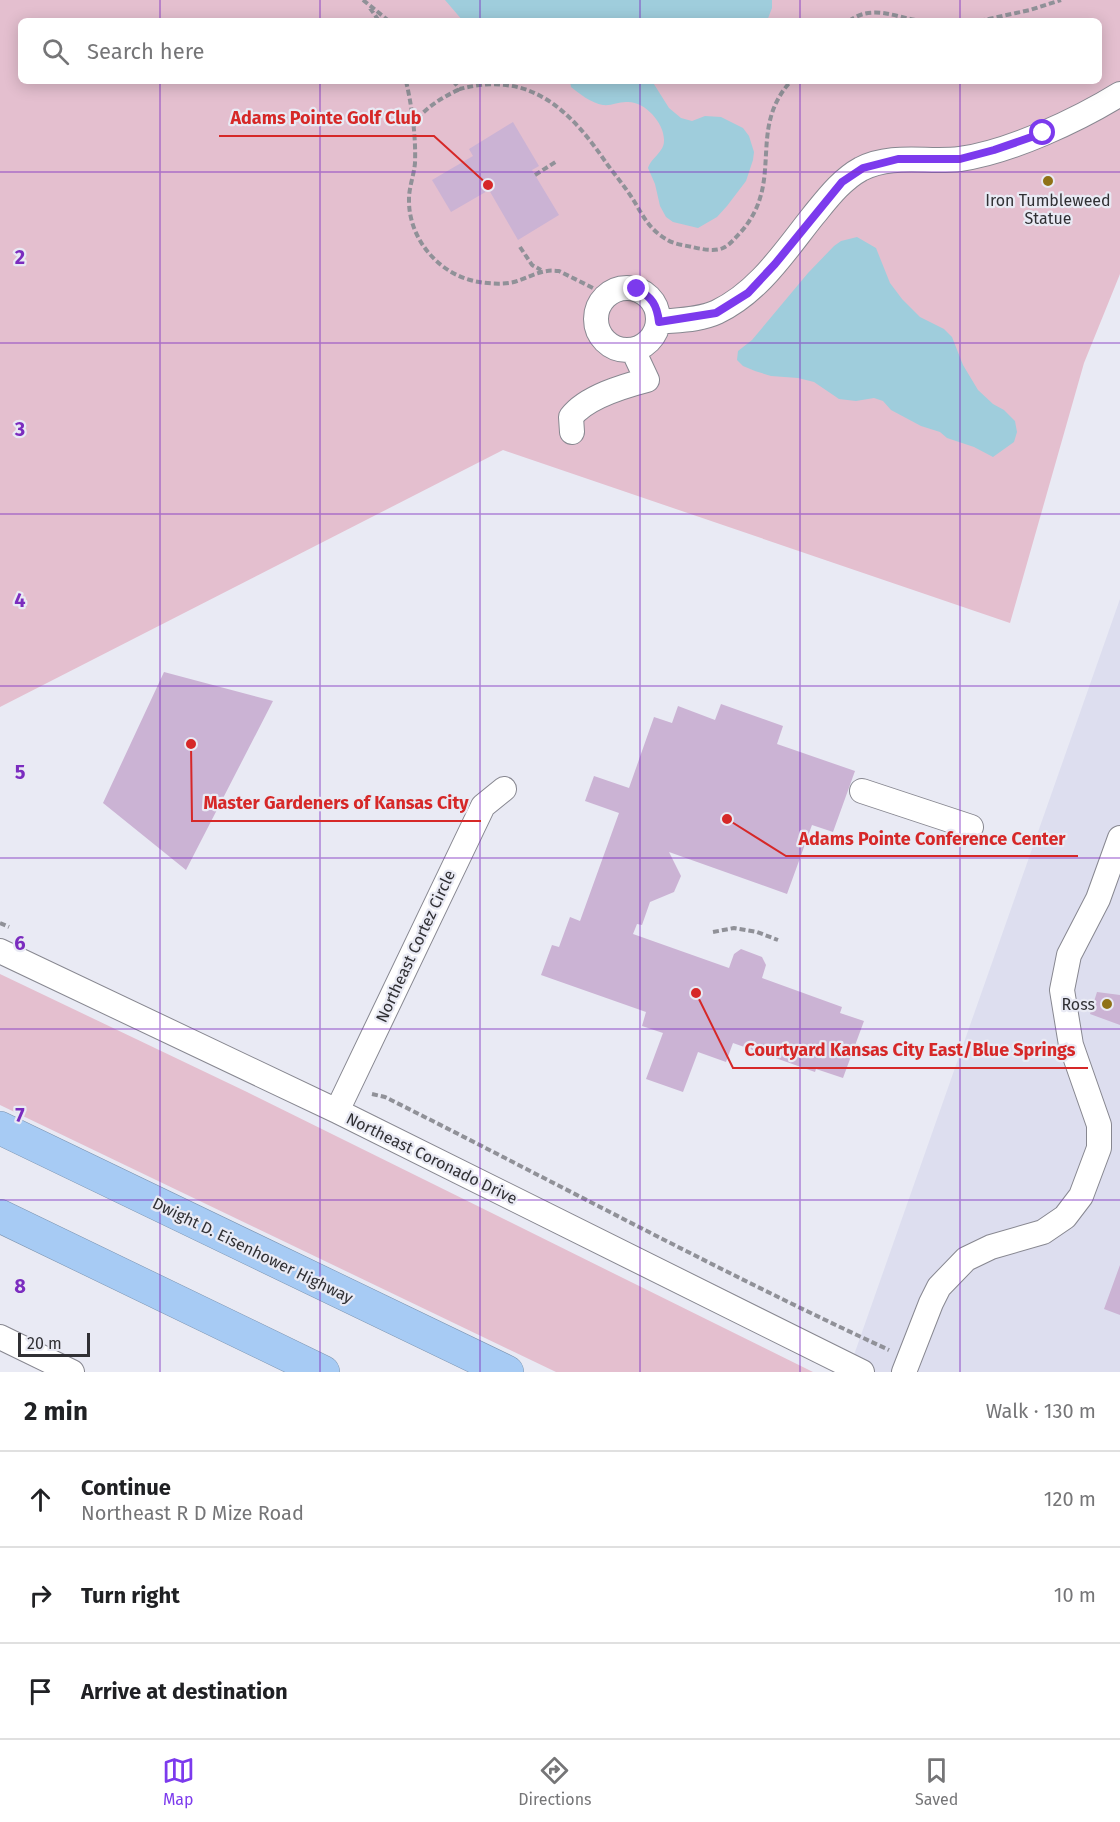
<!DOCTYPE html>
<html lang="en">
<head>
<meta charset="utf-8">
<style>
	body { margin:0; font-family:"Fira Sans",sans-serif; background:#f2f2f2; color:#202124 }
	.scale { position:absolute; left:18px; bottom:15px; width:72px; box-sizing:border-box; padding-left:6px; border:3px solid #303034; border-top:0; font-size:16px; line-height:21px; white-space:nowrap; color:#303034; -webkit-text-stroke:4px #e9eaf4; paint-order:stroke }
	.stop { position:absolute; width:18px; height:18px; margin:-14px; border:4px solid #7c3aed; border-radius:50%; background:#fff }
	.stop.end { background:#7c3aed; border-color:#fff; box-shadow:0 2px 6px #0008 }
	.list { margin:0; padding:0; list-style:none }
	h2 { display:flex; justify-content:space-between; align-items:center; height:78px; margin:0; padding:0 24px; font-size:26px }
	h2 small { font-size:20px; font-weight:400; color:#757577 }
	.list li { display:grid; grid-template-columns:39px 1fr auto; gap:18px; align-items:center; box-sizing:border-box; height:96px; padding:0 24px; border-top:2px solid #e0e0e0 }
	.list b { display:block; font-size:22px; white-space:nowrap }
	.list p { margin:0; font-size:20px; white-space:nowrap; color:#757577 }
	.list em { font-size:20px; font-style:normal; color:#757577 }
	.icon { flex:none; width:33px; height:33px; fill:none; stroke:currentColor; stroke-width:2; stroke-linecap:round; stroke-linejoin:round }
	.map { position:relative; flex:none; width:1120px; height:1372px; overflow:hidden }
	.search { position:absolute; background:#fff; box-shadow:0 3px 15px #0003; left:18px; right:18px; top:18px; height:66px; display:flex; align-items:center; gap:15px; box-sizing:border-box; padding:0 21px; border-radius:9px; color:#757577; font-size:22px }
	.sheet { height:366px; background:#fff }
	nav { display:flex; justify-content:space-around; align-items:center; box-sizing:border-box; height:84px; border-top:2px solid #e0e0e0; background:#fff; font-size:16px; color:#757577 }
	nav a { display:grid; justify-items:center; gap:3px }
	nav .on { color:#7c3aed }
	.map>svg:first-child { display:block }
	.built { fill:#dddeef }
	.green { fill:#e4bfcf; fill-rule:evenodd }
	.water { fill:#9fcddc }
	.building { fill:#cbb3d4 }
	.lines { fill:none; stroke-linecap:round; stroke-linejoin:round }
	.minor-casing { stroke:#878790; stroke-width:26 }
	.highway-casing { stroke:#7d95b1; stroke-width:34 }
	.path { stroke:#909198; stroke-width:4; stroke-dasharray:6 3; stroke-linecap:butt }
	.minor { stroke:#fff; stroke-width:24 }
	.highway { stroke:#a7cbf4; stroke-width:33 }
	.route { stroke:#7c3aed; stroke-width:8 }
	.grid { fill:none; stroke:#7b2cbf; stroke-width:1.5; stroke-opacity:0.55 }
	.poi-dot { fill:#8f7217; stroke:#e9eaf4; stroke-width:2 }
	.labels { text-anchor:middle; stroke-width:4.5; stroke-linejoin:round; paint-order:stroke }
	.poi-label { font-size:16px; fill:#303034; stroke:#e9eaf4 }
	.street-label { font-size:16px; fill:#303034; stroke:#e9eaf4 }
	.grid-label { font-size:20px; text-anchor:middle; font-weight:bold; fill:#7b2cbf; stroke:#e9eaf4; stroke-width:4.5; stroke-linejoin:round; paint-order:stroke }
	.leader { fill:none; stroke:#d62828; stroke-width:2 }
	.callout-dot { fill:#d62828; stroke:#e9eaf4; stroke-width:2 }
	.callout-label { font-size:18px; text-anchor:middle; font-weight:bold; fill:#d62828; stroke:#e9eaf4; stroke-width:4.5; stroke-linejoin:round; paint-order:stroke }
</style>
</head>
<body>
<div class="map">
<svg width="1120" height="1372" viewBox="0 0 1120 1372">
	<rect width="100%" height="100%" fill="#e9eaf4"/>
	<!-- built -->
	<path class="built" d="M1120,599V1372H848Z"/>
	<!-- green -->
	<path class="green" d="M0,0H1120V274L1084,363L1010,623L503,450L0,707ZM21,21H1099V81H21Z
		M0,974L247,1092L813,1372H556L0,1105Z"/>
	<!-- water -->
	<path class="water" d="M445,0H772V8L767,21H463Z
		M570,81H652L669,108L681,118L692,121L705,116L721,117L743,128L749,136L754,152L753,160L746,181L727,206L717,217L698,228L673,222L666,217L660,206L655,184L648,168C651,158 664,152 664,141C665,123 644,100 626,102C618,102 611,106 603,105C591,103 580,94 571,87Z
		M857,237L876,248L890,283L902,299L920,317L944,329L952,337L963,365L978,390L993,404L1004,410L1015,421L1017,432L1014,442L993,457L974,447L947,438L940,432L921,426L891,410L883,401L874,398L856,401L839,399L814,382L798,378L771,376L755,371L743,366L737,360L738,351L752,340L808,273L834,246L841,241Z"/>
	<!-- building -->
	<path class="building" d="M513,122L539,166L532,170L559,215L518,240L489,190L451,212L432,180L473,156L469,149Z
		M164,672L273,701L186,870L103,803Z
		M721,704L783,726L777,744L855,771L833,832L812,825L787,894L669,852L681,876L674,892L650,902L642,925L637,924L633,934L729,968L734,954L741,949L762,957L766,965L762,978L842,1007L840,1013L864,1021L843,1078L816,1069L815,1072L733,1043L726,1062L698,1052L683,1092L646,1079L663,1033L642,1026L646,1012L541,975L552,945L559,947L570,917L580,921L619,813L585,801L594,776L629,788L654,717L672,723L678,706L715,720Z
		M1097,992L1120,995V1025L1090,1014Z
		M1120,1265V1315L1104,1309Z"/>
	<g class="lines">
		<!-- minor casing -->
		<g class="minor-casing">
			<path id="minor" d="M596 319a31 31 0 1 1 62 0a31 31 0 1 1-62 0Z
				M659,322C677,320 700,320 717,312C759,292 785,251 813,216C827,199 841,180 861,169C892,153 928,163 960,159C1010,152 1078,120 1120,94
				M572,432L571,417C586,397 624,386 647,380L633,350
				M862,791L971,827
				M0,951L337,1111L862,1372
				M337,1111L483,806L504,789
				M0,1337L72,1372
				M904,1372L931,1303L939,1287L966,1259L991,1247L1043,1232L1065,1217L1081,1196L1099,1148V1125L1071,1045L1062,990L1069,955L1098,899L1120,838"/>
		</g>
		<!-- highway casing -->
		<g class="highway-casing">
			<path id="highway" d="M0,1128L507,1372
				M0,1216L323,1372"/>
		</g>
		<!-- path -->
		<path class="path" d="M363,0L389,21
			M370,8L379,21
			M849,21C873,4 894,17 921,21
			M979,21L1030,10L1061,0
			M406,81C412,107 416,136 415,163C414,175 409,187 409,199C408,239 440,276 479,282C492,284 508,285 520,280C534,275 543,269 559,271L607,295
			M453,81L460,89C531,70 571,111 607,164C616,176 626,188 634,201C643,216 650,230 666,239C673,244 683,245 692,247C701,249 714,252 723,248C730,245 735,238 740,233C786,182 746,130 791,81
			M412,126C424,108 441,98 460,89
			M535,175L557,161
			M520,247L532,265L541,270
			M0,923L9,927
			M713,932L734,928L757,932L778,940
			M372,1094L385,1097C553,1181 718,1271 889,1350"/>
		<!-- minor -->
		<use href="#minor" class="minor"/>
		<!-- highway -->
		<use href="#highway" class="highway"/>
	</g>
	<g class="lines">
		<!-- route -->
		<path class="route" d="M637,289C652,297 657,305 659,322L716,313L748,293L775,264L842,182L863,168L898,159H960L994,150L1043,133"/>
	</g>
	<!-- grid -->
	<path class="grid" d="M160,0V21M320,0V21M480,0V21M640,0V21M800,0V21M960,0V21M160,81V1372M320,81V1372M480,81V1372M640,81V1372M800,81V1372M960,81V1372M0,172H1120M0,343H1120M0,514H1120M0,686H1120M0,858H1120M0,1029H1120M0,1200H1120"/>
	<!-- markers -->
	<g class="poi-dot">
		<circle cx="1048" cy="181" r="6"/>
		<circle cx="1107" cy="1004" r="6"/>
	</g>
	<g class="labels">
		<!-- poi labels -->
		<g class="poi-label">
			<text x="1048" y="206">Iron Tumbleweed<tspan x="1048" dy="18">Statue</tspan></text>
			<text x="1095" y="1010" text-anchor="end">Ross</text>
		</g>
		<!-- street labels -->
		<g class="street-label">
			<text transform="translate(415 946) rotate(-65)" y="6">Northeast Cortez Circle</text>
			<text transform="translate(432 1158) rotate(26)" y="6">Northeast Coronado Drive</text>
			<text transform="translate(253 1250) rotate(26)" y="6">Dwight D. Eisenhower Highway</text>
		</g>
	</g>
	<g class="grid-label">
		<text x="20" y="264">2</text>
		<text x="20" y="436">3</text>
		<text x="20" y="607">4</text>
		<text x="20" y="779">5</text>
		<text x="20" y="950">6</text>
		<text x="20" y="1122">7</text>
		<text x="20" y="1293">8</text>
	</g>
	<!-- callouts -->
	<path class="leader" d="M488 185L434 136H219M191 744L192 821H481M727 819L786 856H1078M696 993L733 1068H1088"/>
	<g class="callout-dot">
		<circle cx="488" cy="185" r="6"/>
		<circle cx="191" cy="744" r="6"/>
		<circle cx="727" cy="819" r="6"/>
		<circle cx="696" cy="993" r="6"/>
	</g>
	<g class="callout-label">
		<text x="326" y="124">Adams Pointe Golf Club</text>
		<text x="336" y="809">Master Gardeners of Kansas City</text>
		<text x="932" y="845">Adams Pointe Conference Center</text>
		<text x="910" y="1056">Courtyard Kansas City East/Blue Springs</text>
	</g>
</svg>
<div class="scale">20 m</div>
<div class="stop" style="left:1043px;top:133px"></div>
<div class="stop end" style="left:637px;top:289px"></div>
<div class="search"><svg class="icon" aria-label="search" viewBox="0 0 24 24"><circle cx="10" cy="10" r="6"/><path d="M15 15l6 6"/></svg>Search here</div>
</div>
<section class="sheet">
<h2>2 min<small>Walk · 130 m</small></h2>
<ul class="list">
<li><svg class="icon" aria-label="ahead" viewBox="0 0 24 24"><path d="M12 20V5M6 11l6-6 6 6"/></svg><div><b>Continue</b><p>Northeast R D Mize Road</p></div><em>120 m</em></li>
<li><svg class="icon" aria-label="right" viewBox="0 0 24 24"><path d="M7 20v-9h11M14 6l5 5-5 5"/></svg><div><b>Turn right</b></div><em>10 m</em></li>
<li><svg class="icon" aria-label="arrive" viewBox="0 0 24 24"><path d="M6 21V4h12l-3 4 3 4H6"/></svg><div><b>Arrive at destination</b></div></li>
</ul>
</section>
<nav>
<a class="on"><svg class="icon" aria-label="map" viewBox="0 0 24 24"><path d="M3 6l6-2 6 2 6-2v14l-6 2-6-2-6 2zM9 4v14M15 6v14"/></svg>Map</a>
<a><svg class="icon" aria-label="directions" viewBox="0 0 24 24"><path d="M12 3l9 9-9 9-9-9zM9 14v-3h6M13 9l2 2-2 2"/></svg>Directions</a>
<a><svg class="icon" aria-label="saved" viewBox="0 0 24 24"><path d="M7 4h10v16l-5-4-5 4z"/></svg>Saved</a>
</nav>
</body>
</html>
